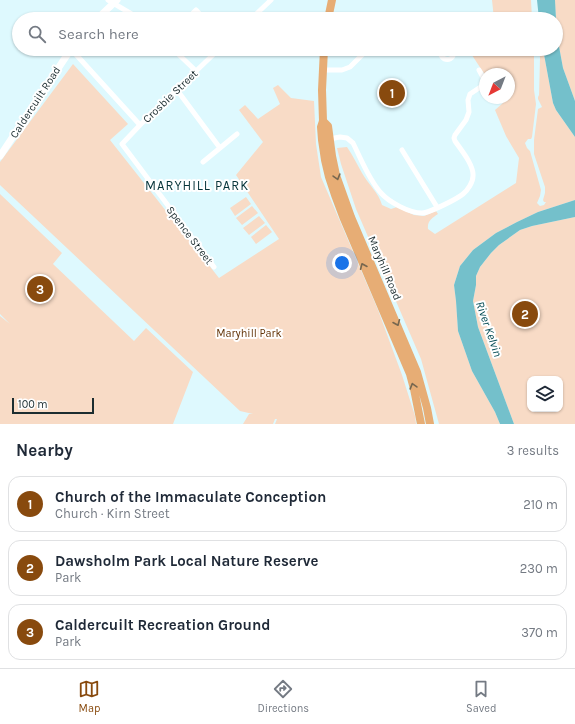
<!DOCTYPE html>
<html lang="en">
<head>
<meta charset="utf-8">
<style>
	body { margin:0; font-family:Karla,sans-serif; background:#f6f6f7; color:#1f2937 }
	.controls { position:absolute; right:12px; bottom:12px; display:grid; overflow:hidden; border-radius:8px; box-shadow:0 1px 3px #0004 }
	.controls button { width:36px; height:36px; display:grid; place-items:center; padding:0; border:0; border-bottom:1px solid #e0e1e3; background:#fff; color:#1f2937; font:20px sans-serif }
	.compass { position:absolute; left:479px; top:68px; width:36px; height:36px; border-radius:50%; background:#fff; box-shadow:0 1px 3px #0004; rotate:222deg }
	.scale { position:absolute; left:12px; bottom:10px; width:82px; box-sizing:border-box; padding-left:4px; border:2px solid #1c2d30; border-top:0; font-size:11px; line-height:14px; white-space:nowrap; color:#1c2d30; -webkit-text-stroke:3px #fff; paint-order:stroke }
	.you { position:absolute; left:342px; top:263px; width:14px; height:14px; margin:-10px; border:3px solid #fff; border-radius:50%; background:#1a73e8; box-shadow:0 0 0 6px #1a73e833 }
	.badge { display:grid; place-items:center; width:26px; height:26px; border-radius:50%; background:#884a0e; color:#fff; font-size:13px; font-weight:700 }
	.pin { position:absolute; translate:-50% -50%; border:2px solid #fff; box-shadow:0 1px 4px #0006 }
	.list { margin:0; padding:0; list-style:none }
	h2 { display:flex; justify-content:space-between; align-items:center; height:52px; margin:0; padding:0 16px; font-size:17px }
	h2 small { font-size:13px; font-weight:400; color:#747a83 }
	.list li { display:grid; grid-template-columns:26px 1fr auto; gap:12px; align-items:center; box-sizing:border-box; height:56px; margin:0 8px 8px; padding:0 8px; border:1px solid #e0e1e3; border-radius:12px }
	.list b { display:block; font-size:15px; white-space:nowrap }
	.list p { margin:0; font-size:13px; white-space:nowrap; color:#747a83 }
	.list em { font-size:13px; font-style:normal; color:#747a83 }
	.icon { flex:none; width:22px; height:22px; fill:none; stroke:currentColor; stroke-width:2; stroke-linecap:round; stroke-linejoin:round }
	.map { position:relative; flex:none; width:575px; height:424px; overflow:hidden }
	.search { position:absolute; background:#fff; box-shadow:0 1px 3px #0004; left:12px; right:12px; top:12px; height:44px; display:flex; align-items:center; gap:10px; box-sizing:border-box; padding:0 14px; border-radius:22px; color:#747a83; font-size:15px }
	.sheet { height:244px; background:#fff }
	nav { display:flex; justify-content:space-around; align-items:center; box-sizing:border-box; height:56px; border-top:1px solid #e0e1e3; background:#fff; font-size:11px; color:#747a83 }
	nav a { display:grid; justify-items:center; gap:2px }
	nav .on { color:#884a0e }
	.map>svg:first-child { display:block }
	.green { fill:#f8dbc6; fill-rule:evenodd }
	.water { fill:#74c0cb }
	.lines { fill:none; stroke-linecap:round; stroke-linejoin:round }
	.street { stroke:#fff; stroke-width:5 }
	.secondary { stroke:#fff; stroke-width:7 }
	.primary { stroke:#e7ad75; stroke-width:8 }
	.oneway { stroke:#77674f }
	.labels { text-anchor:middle; stroke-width:4; stroke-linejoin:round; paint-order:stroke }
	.street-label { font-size:11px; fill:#1c2d30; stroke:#fff }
	.park-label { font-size:11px; fill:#633408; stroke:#fff }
	.water-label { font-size:12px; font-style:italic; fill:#014a53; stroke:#fff }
	.quarter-label { font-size:13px; letter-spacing:1px; fill:#05343a; stroke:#fff }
</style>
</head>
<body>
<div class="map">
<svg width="575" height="424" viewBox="0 0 575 424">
	<rect width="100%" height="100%" fill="#def9fe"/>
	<!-- green -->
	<path class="green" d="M492,0H531L532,19H494Z
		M555,0H575V101L563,68L556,30Z
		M468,49H534V90L536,104L532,137L531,139H528L525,143L527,148L530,151L541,190L540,196L537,203L540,206L544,205L546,202H544L543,200L545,193V187L534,154V140L538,109L542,107L538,99V95L539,97L540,58L539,49H543L553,103L556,110L575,137V200L538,212L517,222L496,233L473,250L460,266L454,285L456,301L458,331L472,371L495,412L500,424H439L421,359L356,209L341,164L337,148L347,147C353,156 357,164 362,173C368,184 379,193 382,205L391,209L397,207L414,215L424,216L436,211L438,214C432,218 427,221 428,229L435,234L516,183L519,158L506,136L495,110L503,103L500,98H509V74L485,75Z
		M73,64L128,124L110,140L219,278L279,239L236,175L263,142L239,110L245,105L258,119L280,104L273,88L278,85L291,98L314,101L316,144L321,177L378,310L402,375L415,416L416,424H275L277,419H275L273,424H243L249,414H253L240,411L0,185V162Z
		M0,194L62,253L53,264L134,341L146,328L193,372L173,424H0V316L10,324L0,314Z
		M246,197L251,204L235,216L230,208Z
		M252,206L258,213L242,225L236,218Z
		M259,216L265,223L249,235L243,228Z
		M575,217V424H514L478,327L473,301L476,285V276L480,267L491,253L499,245L520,230L532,226ZM530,379H560V409H530Z
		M266,225L272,232L256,244L251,237Z"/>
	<!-- water -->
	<path class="water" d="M537,0H555L556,19H539Z
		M556,30L563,68L575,101V137L556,110L553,103L543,49H556Z
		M575,200V217L532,226L520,230L499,245L491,253L480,267L476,276V285L473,301L478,327L514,424H500L495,412L472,371L458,331L456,301L454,285L460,266L473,250L496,233L517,222L538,212Z"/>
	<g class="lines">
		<!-- street -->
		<path class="street" d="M108,0L140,19
			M187,19L196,10L204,19
			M251,19L271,0
			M71,49L140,125
			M173,49L196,71
			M440,49C439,63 456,63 454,49
			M323,70H342L350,67L368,49
			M479,70L485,81
			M177,90L220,148
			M329,139L340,137L347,138L353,143C361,159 369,180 381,193C389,202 409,213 422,213C429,213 457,199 463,194C468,190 473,182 473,176C474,165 461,150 455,141L454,138L455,135L466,120L469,112L468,100L470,94L485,84
			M402,150L437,207
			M203,162L237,134
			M214,267L122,144L140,125L219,49"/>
		<!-- secondary -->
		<path class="secondary" d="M97,19L117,0
			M0,156L71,49"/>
		<!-- primary -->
		<path class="primary" d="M328,19L332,0
			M324,49L322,90L323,121L321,127L322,140L325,160L329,177L335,195L344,219L410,374L414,389L421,424
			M323,121L328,126L332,156L336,175L351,217L417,372L427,408L430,424"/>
	</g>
	<!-- one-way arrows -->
	<defs><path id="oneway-chevron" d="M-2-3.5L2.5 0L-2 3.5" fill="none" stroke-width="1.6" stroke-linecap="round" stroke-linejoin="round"/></defs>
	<g class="oneway">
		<use href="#oneway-chevron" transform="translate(337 177) rotate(74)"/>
		<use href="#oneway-chevron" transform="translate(363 266) rotate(-113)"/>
		<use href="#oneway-chevron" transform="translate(397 323) rotate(67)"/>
		<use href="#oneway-chevron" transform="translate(413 386) rotate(-106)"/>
	</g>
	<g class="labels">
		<!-- street labels -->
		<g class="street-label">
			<text transform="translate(170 96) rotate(-44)" y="4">Crosbie Street</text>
			<text transform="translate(35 102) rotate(-57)" y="4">Caldercuilt Road</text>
			<text transform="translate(190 235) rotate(53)" y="4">Spence Street</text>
			<text transform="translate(385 268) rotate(67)" y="4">Maryhill Road</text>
		</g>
		<!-- park labels -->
		<g class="park-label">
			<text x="249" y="337">Maryhill Park</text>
		</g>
		<!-- water labels -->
		<g class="water-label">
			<text transform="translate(489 329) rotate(71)" y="4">River Kelvin</text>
		</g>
		<!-- quarter labels -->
		<g class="quarter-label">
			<text x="197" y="190">MARYHILL PARK</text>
		</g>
	</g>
</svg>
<div class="controls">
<button><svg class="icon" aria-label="layers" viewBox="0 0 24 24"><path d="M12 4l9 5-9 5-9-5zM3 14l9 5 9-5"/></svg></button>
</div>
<svg class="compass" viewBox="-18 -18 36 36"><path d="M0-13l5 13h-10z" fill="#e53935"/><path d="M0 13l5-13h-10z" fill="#747a83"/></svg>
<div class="scale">100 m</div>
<div class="you"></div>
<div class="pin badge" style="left:392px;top:93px">1</div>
<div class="pin badge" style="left:525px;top:314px">2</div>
<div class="pin badge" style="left:40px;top:289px">3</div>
<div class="search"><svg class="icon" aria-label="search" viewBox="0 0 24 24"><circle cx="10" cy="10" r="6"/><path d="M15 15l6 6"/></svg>Search here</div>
</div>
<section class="sheet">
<h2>Nearby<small>3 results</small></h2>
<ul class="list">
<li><span class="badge">1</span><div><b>Church of the Immaculate Conception</b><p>Church · Kirn Street</p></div><em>210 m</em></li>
<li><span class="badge">2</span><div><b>Dawsholm Park Local Nature Reserve</b><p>Park</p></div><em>230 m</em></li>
<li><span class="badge">3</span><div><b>Caldercuilt Recreation Ground</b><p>Park</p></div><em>370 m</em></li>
</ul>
</section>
<nav>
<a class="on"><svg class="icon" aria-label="map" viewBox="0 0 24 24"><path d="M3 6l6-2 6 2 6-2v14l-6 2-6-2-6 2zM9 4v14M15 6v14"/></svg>Map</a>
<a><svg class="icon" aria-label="directions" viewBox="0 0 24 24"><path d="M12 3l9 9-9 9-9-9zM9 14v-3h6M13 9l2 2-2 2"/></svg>Directions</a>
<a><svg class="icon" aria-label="saved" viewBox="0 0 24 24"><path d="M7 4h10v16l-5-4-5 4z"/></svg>Saved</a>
</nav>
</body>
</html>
